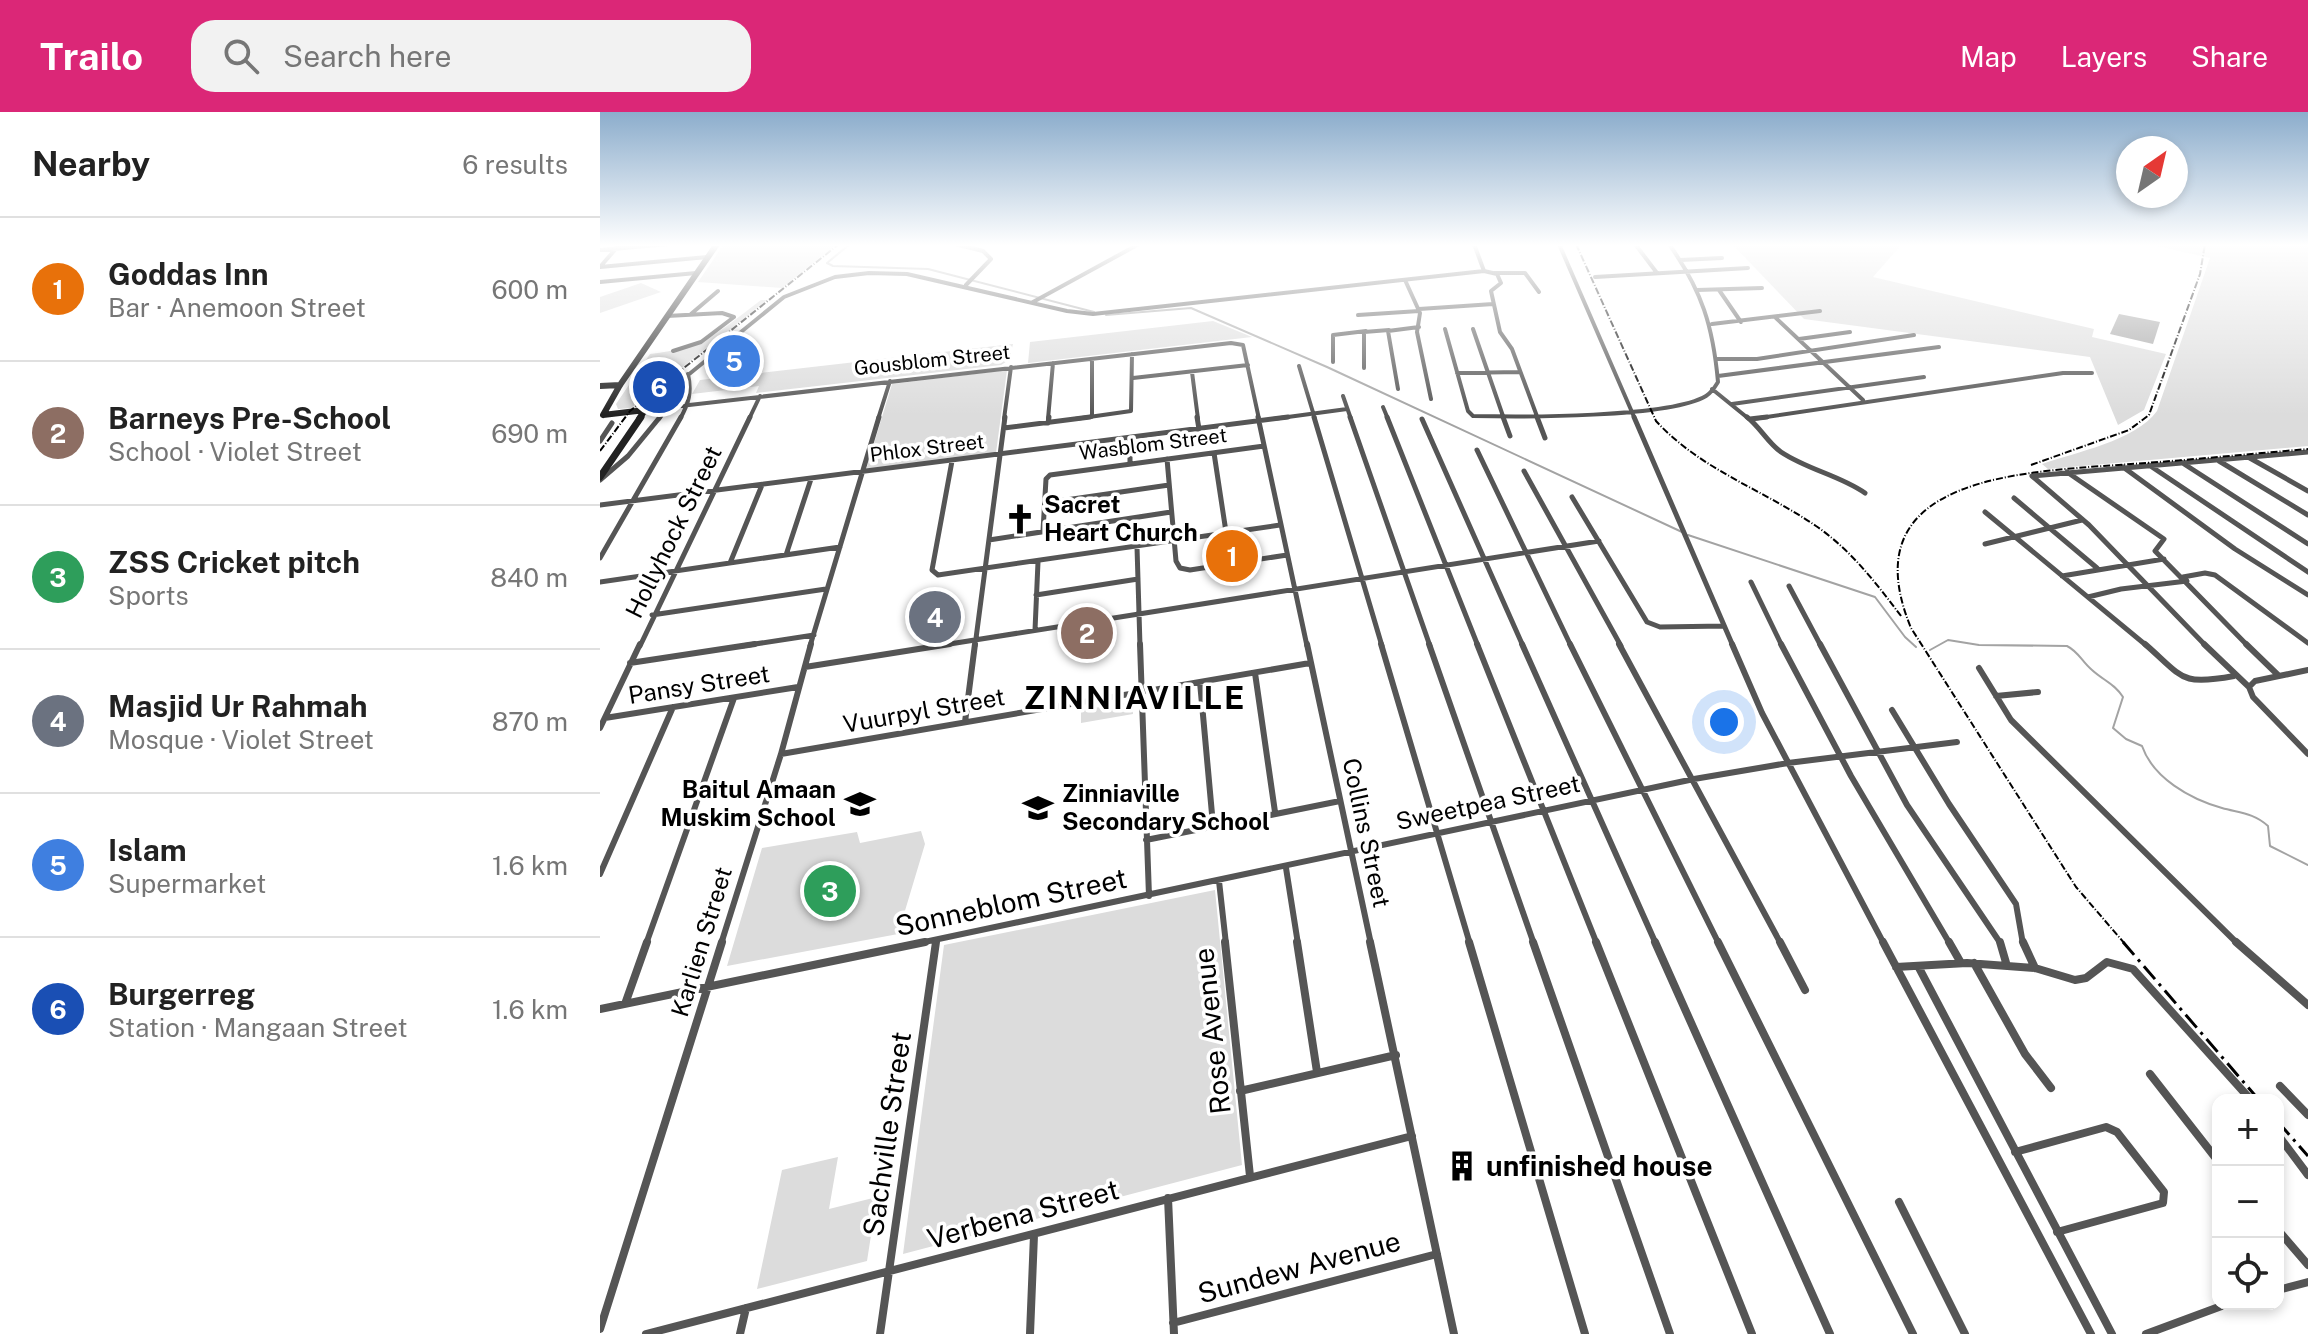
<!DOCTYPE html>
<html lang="en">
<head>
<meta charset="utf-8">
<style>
	body { margin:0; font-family:"Public Sans",sans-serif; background:#f2f2f2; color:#222 }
	.controls { position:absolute; right:24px; bottom:24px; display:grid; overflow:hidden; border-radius:16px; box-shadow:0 4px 12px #0003 }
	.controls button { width:72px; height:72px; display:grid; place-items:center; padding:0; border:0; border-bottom:2px solid #e0e0e0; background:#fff; color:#222; font:40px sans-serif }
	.compass { position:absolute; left:1516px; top:24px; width:72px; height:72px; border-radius:50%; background:#fff; box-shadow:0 4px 12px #0003; rotate:34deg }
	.you { position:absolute; left:1124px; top:610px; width:28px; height:28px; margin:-20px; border:6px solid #fff; border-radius:50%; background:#1a73e8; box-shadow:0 0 0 12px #1a73e833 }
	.badge { display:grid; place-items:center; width:52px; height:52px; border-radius:50%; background:#db2777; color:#fff; font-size:26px; font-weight:700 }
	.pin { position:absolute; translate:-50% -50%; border:4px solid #fff; box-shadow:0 2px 8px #0006 }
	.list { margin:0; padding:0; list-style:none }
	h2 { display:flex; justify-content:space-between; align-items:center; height:104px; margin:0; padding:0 32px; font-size:34px }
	h2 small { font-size:26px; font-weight:400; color:#767676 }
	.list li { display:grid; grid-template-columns:52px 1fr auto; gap:24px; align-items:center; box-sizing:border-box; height:144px; padding:0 32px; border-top:2px solid #e0e0e0 }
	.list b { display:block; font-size:30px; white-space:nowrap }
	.list p { margin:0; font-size:26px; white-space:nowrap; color:#767676 }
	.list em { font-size:26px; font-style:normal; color:#767676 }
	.icon { flex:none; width:44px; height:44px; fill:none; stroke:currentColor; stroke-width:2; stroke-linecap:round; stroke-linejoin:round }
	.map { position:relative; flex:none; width:1708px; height:1222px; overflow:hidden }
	header { display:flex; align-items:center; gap:48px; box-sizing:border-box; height:112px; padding:0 40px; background:#db2777; color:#fff }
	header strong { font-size:38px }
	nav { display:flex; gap:44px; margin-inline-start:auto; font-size:28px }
	.search { width:560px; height:72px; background:#f2f2f2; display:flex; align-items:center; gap:20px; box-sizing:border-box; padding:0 28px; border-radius:24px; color:#767676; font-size:30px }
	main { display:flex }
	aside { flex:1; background:#fff }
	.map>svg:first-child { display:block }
	.green { fill:#dcdcdc }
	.water { fill:#a3a3a3 }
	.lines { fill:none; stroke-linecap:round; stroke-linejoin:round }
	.stream { stroke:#a3a3a3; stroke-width:2 }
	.street-far3 { stroke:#555; stroke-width:4 }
	.street-far2 { stroke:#555; stroke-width:5 }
	.street-far1 { stroke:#555; stroke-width:6 }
	.street { stroke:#555; stroke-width:8 }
	.secondary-far1 { stroke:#222; stroke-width:6 }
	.secondary { stroke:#222; stroke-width:7 }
	.rail-far1 { stroke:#000; stroke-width:2; stroke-dasharray:7 2 1 2; stroke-linecap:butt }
	.rail { stroke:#000; stroke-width:3; stroke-dasharray:17 6 3 6; stroke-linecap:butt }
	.labels { text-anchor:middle; stroke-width:7; stroke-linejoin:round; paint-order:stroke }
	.far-street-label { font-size:20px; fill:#000; stroke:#fff }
	.poi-label { font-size:24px; font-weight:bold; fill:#000; stroke:#fff; text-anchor:start }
	.street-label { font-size:24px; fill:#000; stroke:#fff }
	.near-street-label { font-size:28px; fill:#000; stroke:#fff }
	.near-poi-label { font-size:28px; font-weight:bold; fill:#000; stroke:#fff; text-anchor:start }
	.district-label { font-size:32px; font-weight:bold; letter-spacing:2px; fill:#000; stroke:#fff }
</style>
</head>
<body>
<header>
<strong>Trailo</strong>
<div class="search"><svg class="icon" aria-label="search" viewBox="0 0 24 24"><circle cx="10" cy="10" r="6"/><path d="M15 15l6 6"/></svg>Search here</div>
<nav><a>Map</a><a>Layers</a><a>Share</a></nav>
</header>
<main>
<aside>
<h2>Nearby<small>6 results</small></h2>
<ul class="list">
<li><span class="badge" style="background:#e8710a">1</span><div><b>Goddas Inn</b><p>Bar · Anemoon Street</p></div><em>600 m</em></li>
<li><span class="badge" style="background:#8d6e63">2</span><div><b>Barneys Pre-School</b><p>School · Violet Street</p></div><em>690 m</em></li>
<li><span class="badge" style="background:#2e9e5b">3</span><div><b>ZSS Cricket pitch</b><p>Sports</p></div><em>840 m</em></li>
<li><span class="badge" style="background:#6b7280">4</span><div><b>Masjid Ur Rahmah</b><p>Mosque · Violet Street</p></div><em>870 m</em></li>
<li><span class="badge" style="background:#3f7fe0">5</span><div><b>Islam</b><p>Supermarket</p></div><em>1.6 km</em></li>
<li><span class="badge" style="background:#1a4fb4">6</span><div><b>Burgerreg</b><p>Station · Mangaan Street</p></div><em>1.6 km</em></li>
</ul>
</aside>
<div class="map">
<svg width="1708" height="1222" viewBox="0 0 1708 1222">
	<rect width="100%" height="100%" fill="#fff"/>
	<!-- green -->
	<path class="green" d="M124,132H237L182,176L98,170Z
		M1132,132H1302L1273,165L1494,217L1492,225L1566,242L1544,298L1518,313L1490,245L1204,207Z
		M1548,132H1708V334L1448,357L1442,352C1476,340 1535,329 1557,299L1610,146Z
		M41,171L61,180L0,201V185Z
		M161,188H167L31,296L18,297L16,292L50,242C104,236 119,220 161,188Z
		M613,209L652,225L428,251L430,230Z
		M413,232L409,248L401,253L156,281L159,274L92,282L100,268Z
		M407,258L396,341L266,358L292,272Z
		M532,590L533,602L481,611V598Z
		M321,719L325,732L298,822L127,854L162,736L257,720L260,731Z
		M615,778L642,1053L303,1142L344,833Z
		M238,1045L229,1097L277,1085L267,1149L157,1177L182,1058Z"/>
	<!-- water -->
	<path class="water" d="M1519,202L1560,210L1553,232L1510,222Z"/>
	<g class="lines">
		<!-- stream -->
		<path class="stream" d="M250,132L227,151L233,154L328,157L494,200
			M506,203L591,196L727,255L1082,420
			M1088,423L1275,485L1305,525L1316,535
			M1330,538L1348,528L1379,533L1467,534C1479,540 1482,550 1492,558C1504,569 1514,571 1523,585L1513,616L1526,627L1542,634C1553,666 1590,687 1622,696C1640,701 1654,701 1668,714L1670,734L1708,753"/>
		<!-- street-far3 -->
		<path class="street-far3" d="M355,132L383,139L391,147L366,173
			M874,132L884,159
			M959,132L1035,307
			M1035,132L1057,161
			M0,138L69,132
			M1080,148L1122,146
			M0,155L107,145
			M0,155L20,132
			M895,161H925L939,180
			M995,165L1148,156
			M805,168L820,201L817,220L831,287
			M0,170L96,161
			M1097,178L1162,176
			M1119,178L1141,210
			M433,190L539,132
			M819,197L893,192
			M91,202L118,179
			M758,203L819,199
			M67,204L122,201L134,205L101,230L73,239
			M1176,206L1263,288
			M1112,212L1220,199
			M845,217L868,299L873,304C920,305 1069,306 1106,284C1111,281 1115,275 1118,270C1113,214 1102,179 1069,132
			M873,217L904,307
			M1199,227L1250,220
			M492,247V305
			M1116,247H1157L1314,223
			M733,250V223L766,219
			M699,254L715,307
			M764,256V220L789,218
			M592,260L598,307
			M857,261L920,260
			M1118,264L1339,235
			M533,266L648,253
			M798,277L788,219L819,215
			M1112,277L1149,307
			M743,284L751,307
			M1132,292L1324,265
			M783,295L788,307
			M45,298L631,231L643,233L659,307
			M45,298L184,185L235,165L269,161L307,162L467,199L493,202L884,159L897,162L901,171L891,179L900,220L912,237L938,307
			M59,307L67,295
			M80,307C89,291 92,280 88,262
			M149,307L160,284
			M278,307L290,269
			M404,307L411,255
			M448,307L453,251
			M475,307L531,299L532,242
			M673,307L747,297
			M1153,307L1463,261H1492"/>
		<!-- street-far2 -->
		<path class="street-far2" d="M597,305L599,317
			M658,305L707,534
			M714,305L782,534
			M750,305L830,534
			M787,305L878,534
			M903,305L910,324
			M937,305L945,326
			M1034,305L1133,534
			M1147,305C1160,315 1168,331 1181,340C1208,358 1239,363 1265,381
			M822,307L923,534
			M1150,307L1167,305
			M448,311L449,305
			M404,316L490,305
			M530,326V351
			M0,329L12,311
			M877,338L971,534
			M614,341L626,420
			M1648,345L1708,379
			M567,347L576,449L580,456L590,458L687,443
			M352,349L332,458L338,463L680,413
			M1619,349L1708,403
			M1581,350L1708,432
			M1549,353L1708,460
			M1523,355L1635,437L1708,483
			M924,359L1021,534
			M1467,360L1564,427L1555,439L1648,534
			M0,368L28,344L60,305
			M972,385L1047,510L1060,515L1124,514
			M1414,386L1497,456
			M445,391L569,373
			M0,393L688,305
			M1385,400L1547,534
			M443,419L446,367L450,363L664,334
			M389,428L571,400
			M1385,432L1482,408
			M537,435L540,534
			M186,443L211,367
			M0,446L81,305
			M130,451L162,373
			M1462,464L1564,447
			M1583,465L1605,461L1615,463L1708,531
			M0,470L240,435
			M1151,470L1182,534
			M1189,474L1221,534
			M436,483L538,467
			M1488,485L1521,477L1587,469
			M52,503L226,477
			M435,518L438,450
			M40,534L150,305
			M142,534L214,523
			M210,534L279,305
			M337,534L999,429
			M375,534L405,305
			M1606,534L1489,413L1432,364L1708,340"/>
		<!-- street-far1 -->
		<path class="street-far1" d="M540,532L549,784
			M707,532L771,832
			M781,532L870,832
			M829,532L934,832
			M877,532L997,832
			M922,532L1056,832
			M970,532L1119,832
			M1019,532L1181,832
			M1132,532L1162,601L1284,832
			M1181,532L1251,664L1350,832
			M1220,532L1307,693L1401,832
			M1545,532C1584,566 1580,574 1634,564
			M1604,532L1649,575
			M1646,532L1678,563
			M30,551L155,532
			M205,555L350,532
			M1379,556L1411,608L1638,832
			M1708,558L1655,569L1649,575L1653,585L1708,642
			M655,561L675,700
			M600,570L613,713
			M1396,584L1438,580
			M1292,598L1349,692L1416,792L1423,832
			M5,606L198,575
			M365,610L375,532
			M0,616L40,532
			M181,642L710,551
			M546,728L740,689
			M686,756L698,832
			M0,762L73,595
			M619,769L626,832
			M46,832L134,586
			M121,832L181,642L211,532
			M315,832L1094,667L1188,651L1357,630
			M335,832L336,828"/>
		<!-- street -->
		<path class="street" d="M625,830L650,1064
			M697,830L717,960
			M770,830L854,1222
			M869,830L985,1222
			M933,830L1070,1222
			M996,830L1152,1222
			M1055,830L1230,1222
			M1118,830L1313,1222
			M1180,830L1205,878
			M1283,830L1491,1222
			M1349,830L1361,851
			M1400,830L1407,854
			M1423,830L1435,856
			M1636,830L1708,893
			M1374,851L1425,942L1451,976
			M1318,854L1512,1222
			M1296,855L1367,851L1435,856L1475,868L1486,866L1507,850L1533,857L1651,988
			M25,892L47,830
			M0,897L325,830
			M1550,962L1618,1049
			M1680,974L1708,1003
			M640,979L796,943
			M1678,1023L1708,1063
			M1415,1040L1506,1015L1517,1020L1564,1080L1563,1091L1457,1120
			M568,1086L574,1222
			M1299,1090L1365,1222
			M1678,1118L1708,1153
			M1678,1178L1708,1170
			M573,1211L837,1142
			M0,1217L122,830
			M46,1222L812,1024
			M140,1222L146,1196
			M280,1222L336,830
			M430,1222L434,1123
			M1546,1222L1627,1192"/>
		<!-- secondary-far1 -->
		<path class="secondary-far1" d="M0,274L20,273
			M3,303L20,273L117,132
			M3,303L45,298
			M39,307L45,298"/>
		<!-- secondary -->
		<path class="secondary" d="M0,365L41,305"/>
		<!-- rail-far1 -->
		<path class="rail-far1" d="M976,132L1056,309C1101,358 1162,377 1216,414C1251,438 1276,471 1301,504
			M0,339L30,299L239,132
			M1431,353L1529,318L1549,303L1600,162L1605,132
			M1525,832L1476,775L1311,516C1247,361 1429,360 1531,352C1590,348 1649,342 1708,337"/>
		<!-- rail -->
		<path class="rail" d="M1523,830L1659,988
			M1678,1010L1708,1044"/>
	</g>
	<!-- sky -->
	<linearGradient id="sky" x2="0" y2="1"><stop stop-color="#8cadcc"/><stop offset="0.44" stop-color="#fff"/><stop offset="1" stop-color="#fff" stop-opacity="0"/></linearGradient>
	<rect width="1708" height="303" fill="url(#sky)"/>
	<!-- icons -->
	<defs>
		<g id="church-bare" transform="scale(2.4)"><path d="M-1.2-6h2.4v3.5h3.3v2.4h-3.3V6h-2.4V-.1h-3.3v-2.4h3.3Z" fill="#000" stroke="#fff" stroke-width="2.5" paint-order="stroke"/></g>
		<g id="school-bare" transform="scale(2.4)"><path d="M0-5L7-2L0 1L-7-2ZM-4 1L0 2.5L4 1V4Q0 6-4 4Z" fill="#000" stroke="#fff" stroke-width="2.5" paint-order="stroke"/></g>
		<g id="building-bare" transform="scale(2.4)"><path d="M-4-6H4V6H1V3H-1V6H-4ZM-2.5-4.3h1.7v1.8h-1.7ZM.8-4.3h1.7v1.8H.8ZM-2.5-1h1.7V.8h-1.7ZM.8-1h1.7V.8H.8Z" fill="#000" stroke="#fff" stroke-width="2.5" paint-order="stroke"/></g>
	</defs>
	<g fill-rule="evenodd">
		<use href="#church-bare" x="420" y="407"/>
		<use href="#school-bare" x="260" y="692"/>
		<use href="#school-bare" x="438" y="696"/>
		<use href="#building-bare" x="862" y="1054"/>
	</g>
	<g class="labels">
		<!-- far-street labels -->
		<g class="far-street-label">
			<text transform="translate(332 248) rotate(-6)" y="7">Gousblom Street</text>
			<text transform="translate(553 332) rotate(-7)" y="7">Wasblom Street</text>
			<text transform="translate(327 336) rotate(-7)" y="7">Phlox Street</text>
		</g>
		<!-- poi labels -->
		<g class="poi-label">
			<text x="444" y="401">Sacret<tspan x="444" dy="28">Heart Church</tspan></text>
			<text x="236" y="686" text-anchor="end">Baitul Amaan<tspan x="236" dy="28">Muskim School</tspan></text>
			<text x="462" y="690">Zinniaville<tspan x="462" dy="28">Secondary School</tspan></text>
		</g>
		<!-- street labels -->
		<g class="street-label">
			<text transform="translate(74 420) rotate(-64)" y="8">Hollyhock Street</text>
			<text transform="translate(99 573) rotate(-9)" y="8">Pansy Street</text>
			<text transform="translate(324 599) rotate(-10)" y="8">Vuurpyl Street</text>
			<text transform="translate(888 691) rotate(-12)" y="8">Sweetpea Street</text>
			<text transform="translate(766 721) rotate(78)" y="8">Collins Street</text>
			<text transform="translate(102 830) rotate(-73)" y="8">Karlien Street</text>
		</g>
		<!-- near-street labels -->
		<g class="near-street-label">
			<text transform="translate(411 790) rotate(-12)" y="10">Sonneblom Street</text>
			<text transform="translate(612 919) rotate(-96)" y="10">Rose Avenue</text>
			<text transform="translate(287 1022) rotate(-82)" y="10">Sachville Street</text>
			<text transform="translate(423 1102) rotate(-15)" y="10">Verbena Street</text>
			<text transform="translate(699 1155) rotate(-15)" y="10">Sundew Avenue</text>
		</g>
		<!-- near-poi labels -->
		<g class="near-poi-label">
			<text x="886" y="1064">unfinished house</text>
		</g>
		<!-- district labels -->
		<g class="district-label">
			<text x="535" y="597">ZINNIAVILLE</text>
		</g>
	</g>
</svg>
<div class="controls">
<button>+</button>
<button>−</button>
<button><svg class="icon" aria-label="locate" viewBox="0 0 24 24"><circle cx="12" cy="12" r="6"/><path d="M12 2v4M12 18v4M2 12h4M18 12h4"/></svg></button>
</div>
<svg class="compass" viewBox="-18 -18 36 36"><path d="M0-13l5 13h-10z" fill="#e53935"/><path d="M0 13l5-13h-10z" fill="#767676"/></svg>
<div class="you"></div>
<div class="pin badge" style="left:632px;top:444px;background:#e8710a">1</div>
<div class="pin badge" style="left:487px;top:521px;background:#8d6e63">2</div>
<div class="pin badge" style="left:230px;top:779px;background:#2e9e5b">3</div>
<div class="pin badge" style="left:335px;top:505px;background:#6b7280">4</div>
<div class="pin badge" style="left:134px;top:249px;background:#3f7fe0">5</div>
<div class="pin badge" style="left:59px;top:275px;background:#1a4fb4">6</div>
</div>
</main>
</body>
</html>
